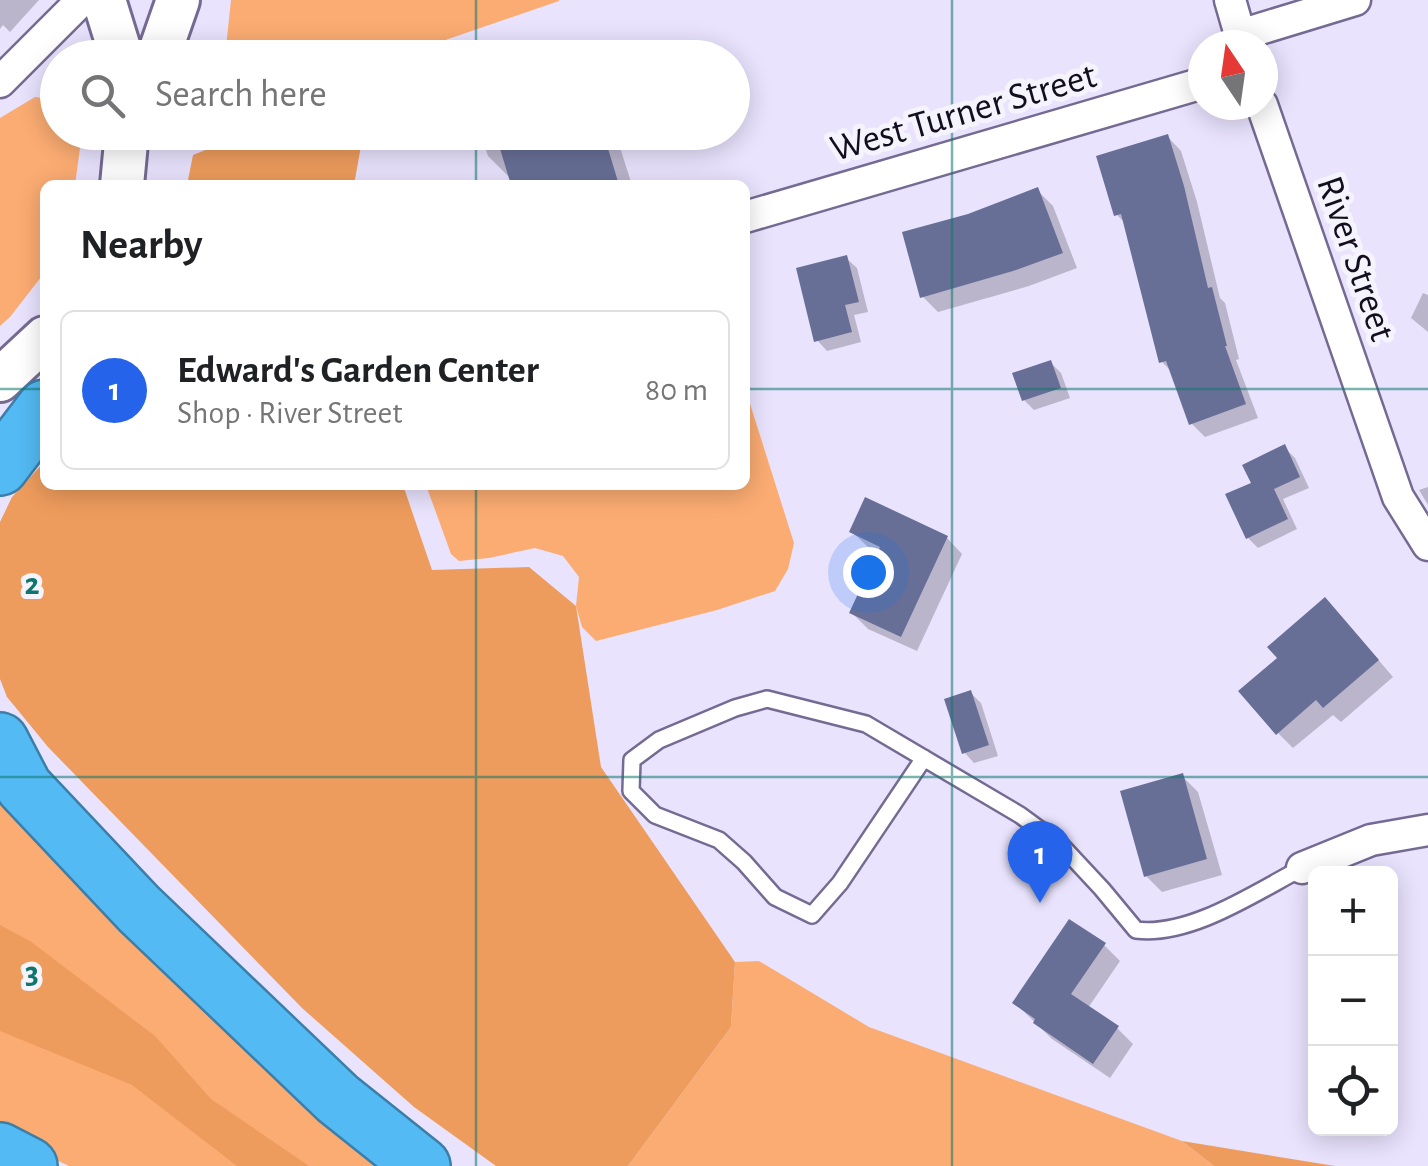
<!DOCTYPE html>
<html lang="en">
<head>
<meta charset="utf-8">
<style>
	body { margin:0; font-family:"Alegreya Sans",sans-serif; background:#f6f6f6; color:#202124 }
	.controls { position:absolute; right:30px; bottom:30px; display:grid; overflow:hidden; border-radius:15px; box-shadow:0 5px 25px #0003 }
	.controls button { width:90px; height:90px; display:grid; place-items:center; padding:0; border:0; border-bottom:2px solid #e0e0e0; background:#fff; color:#202124; font:50px sans-serif }
	.compass { position:absolute; left:1188px; top:30px; width:90px; height:90px; border-radius:50%; background:#fff; box-shadow:0 5px 25px #0003; rotate:347deg }
	.you { position:absolute; left:868px; top:572px; width:35px; height:35px; margin:-25px; border:8px solid #fff; border-radius:50%; background:#1a73e8; box-shadow:0 0 0 15px #1a73e833 }
	.badge { display:grid; place-items:center; width:65px; height:65px; border-radius:50%; background:#2563eb; color:#fff; font-size:32px; font-weight:700 }
	.pin { position:absolute; translate:-50% -82px; filter:drop-shadow(0 2px 5px #0008) }
	.pin::after { content:''; position:absolute; top:52px; width:35px; height:30px; background:inherit; clip-path:polygon(0 0,100% 0,50% 100%) }
	.list { margin:0; padding:0; list-style:none }
	h2 { display:flex; justify-content:space-between; align-items:center; height:130px; margin:0; padding:0 40px; font-size:42px }
	h2 small { font-size:32px; font-weight:400; color:#757577 }
	.list li { display:grid; grid-template-columns:65px 1fr auto; gap:30px; align-items:center; box-sizing:border-box; height:160px; margin:0 20px 20px; padding:0 20px; border:2px solid #e0e0e0; border-radius:15px }
	.list b { display:block; font-size:38px; white-space:nowrap }
	.list p { margin:0; font-size:32px; white-space:nowrap; color:#757577 }
	.list em { font-size:32px; font-style:normal; color:#757577 }
	.icon { flex:none; width:55px; height:55px; fill:none; stroke:currentColor; stroke-width:2; stroke-linecap:round; stroke-linejoin:round }
	.map { position:relative; flex:none; width:1428px; height:1166px; overflow:hidden }
	.search { position:absolute; background:#fff; box-shadow:0 5px 25px #0003; left:40px; top:40px; width:710px; height:110px; display:flex; align-items:center; gap:25px; box-sizing:border-box; padding:0 35px; border-radius:55px; color:#757577; font-size:38px }
	.panel { position:absolute; background:#fff; box-shadow:0 5px 25px #0003; left:40px; top:180px; width:710px; height:310px; border-radius:15px }
	.map>svg:first-child { display:block }
	.green { fill:#fbac72 }
	.forest { fill:#ee9c5d }
	.shadow { fill:#0003 }
	.building { fill:#686f96 }
	.lines { fill:none; stroke-linecap:round; stroke-linejoin:round }
	.lane-casing { stroke:#756b92; stroke-width:20 }
	.street-casing { stroke:#756b92; stroke-width:35 }
	.secondary-casing { stroke:#756b92; stroke-width:48 }
	.highway-casing { stroke:#3c7ea8; stroke-width:60 }
	.lane { stroke:#fff; stroke-width:15 }
	.street { stroke:#fff; stroke-width:30 }
	.secondary { stroke:#fff; stroke-width:42 }
	.highway { stroke:#53baf3; stroke-width:55 }
	.grid { fill:none; stroke:#0f766e; stroke-width:2.5; stroke-opacity:0.55 }
	.labels { text-anchor:middle; stroke-width:10; stroke-linejoin:round; paint-order:stroke }
	.street-label { font-size:38px; fill:#120e1d; stroke:#f5f3fc }
	.grid-label { font-size:32px; text-anchor:middle; font-weight:bold; fill:#0f766e; stroke:#f5f3fc; stroke-width:10; stroke-linejoin:round; paint-order:stroke }
</style>
</head>
<body>
<div class="map">
<svg width="1428" height="1166" viewBox="0 0 1428 1166">
	<rect width="100%" height="100%" fill="#e9e3fe"/>
	<!-- green -->
	<path class="green" d="M231,0H559V1L396,57H225Z
		M35,97L57,100L58,132L82,133L75,185H45V272L10,317L0,326V118Z
		M745,388L794,543L788,569L775,591L717,610L596,641L582,627L576,606L579,577L563,556L535,548L489,558L459,561L451,554L426,485H745Z
		M0,793L393,1166H69L0,1133Z
		M759,961L869,1027L1182,1141L1214,1166H628L731,1027L735,962Z"/>
	<!-- forest -->
	<path class="forest" d="M250,132L354,133L361,146L354,185H187L193,155Z
		M45,461V485H403L432,570L529,567L576,606L601,767L735,962L731,1027L628,1166H496L414,1107L302,1008L48,747L7,697L0,679V522L12,497Z
		M0,925L30,941L155,1036L211,1099L309,1166H237L132,1085L0,1031Z
		M1182,1141L1335,1166H1214Z"/>
	<!-- shadow -->
	<path class="shadow" d="M0,0H39L10,32L3,25L0,29Z
		M480,132H615L632,185H514L511,175L508,176L488,156Z
		M1168,137L1181,151L1197,202L1220,298L1225,303L1239,359L1236,360L1258,418L1205,437L1192,424L1174,374L1162,362L1126,224L1117,215Z
		M1037,190L1053,206L1077,268L1029,286L938,312L922,296L968,216Z
		M846,258L857,268L868,312L854,315L861,342L827,351L817,340Z
		M1423,293L1428,295V332L1411,318Z
		M1051,363L1061,373L1070,398L1034,410L1024,400Z
		M1284,447L1295,458L1309,488L1283,499L1297,529L1258,548L1248,538L1254,484Z
		M1428,487V505L1419,490Z
		M852,532L947,538L962,554L917,651L868,629L852,613L880,553L868,547Z
		M1341,616L1393,677L1341,722L1333,715L1293,748L1278,733Z
		M970,692L981,703L998,756L974,763L964,752Z
		M1182,776L1198,792L1222,875L1162,892L1146,876Z
		M1104,945L1120,961L1088,1008L1117,1028L1133,1044L1110,1078L1052,1039L1015,1003Z"/>
	<!-- building -->
	<path class="building" d="M495,132H603L619,185H511Z
		M1168,134L1184,186L1208,288L1212,287L1227,346H1225L1246,404L1189,425L1166,361L1159,363L1121,214L1114,216L1096,156Z
		M1038,187L1063,253L1013,271L920,298L902,232L968,214Z
		M847,255L859,302L845,305L852,332L814,342L796,268Z
		M1051,360L1061,388L1022,401L1012,373Z
		M1285,444L1300,477L1274,489L1288,519L1246,539L1225,494L1251,483L1242,465Z
		M865,497L948,536L901,637L849,613L880,547L849,532Z
		M1325,597L1379,660L1323,708L1316,700L1276,735L1238,691L1277,658L1267,647Z
		M971,690L989,745L962,754L944,699Z
		M1183,773L1207,859L1144,877L1120,791Z
		M1069,919L1106,943L1071,994L1119,1026L1093,1064L1033,1023L1035,1019L1012,1003Z"/>
	<g class="lines">
		<!-- lane casing -->
		<g class="lane-casing">
			<path id="lane" d="M924,758L840,883L812,915L775,897L744,862L719,840L655,815L631,791L632,760L659,740L735,708L767,699L866,724L1020,815L1061,845L1102,889L1136,930C1190,937 1256,892 1302,868"/>
		</g>
		<!-- street casing -->
		<g class="street-casing">
			<path id="street" d="M1230,0L1243,45
				M1240,35L1355,0
				M0,82L82,0
				M1262,105L1398,497L1428,545
				M745,217L1203,83
				M1302,868L1371,840L1428,830"/>
		</g>
		<!-- secondary casing -->
		<g class="secondary-casing">
			<path id="secondary" d="M104,0L122,58
				M161,58L162,46L178,0
				M122,185L127,132
				M0,380L45,338"/>
		</g>
		<!-- highway casing -->
		<g class="highway-casing">
			<path id="highway" d="M0,467L45,408
				M0,741L24,787L139,909L338,1099L422,1166
				M0,1151L29,1166"/>
		</g>
		<!-- lane -->
		<use href="#lane" class="lane"/>
		<!-- street -->
		<use href="#street" class="street"/>
		<!-- secondary -->
		<use href="#secondary" class="secondary"/>
		<!-- highway -->
		<use href="#highway" class="highway"/>
	</g>
	<!-- grid -->
	<path class="grid" d="M476,0V58M952,0V1166M476,132V185M0,389H45M745,389H1428M476,485V1166M0,777H1428"/>
	<g class="labels">
		<!-- street labels -->
		<g class="street-label">
			<text transform="translate(963 111) rotate(-16)" y="13">West Turner Street</text>
			<text transform="translate(1357 258) rotate(71)" y="13">River Street</text>
		</g>
	</g>
	<g class="grid-label">
		<text x="32" y="594">2</text>
		<text x="32" y="983">3</text>
	</g>
</svg>
<div class="controls">
<button>+</button>
<button>−</button>
<button><svg class="icon" aria-label="locate" viewBox="0 0 24 24"><circle cx="12" cy="12" r="6"/><path d="M12 2v4M12 18v4M2 12h4M18 12h4"/></svg></button>
</div>
<svg class="compass" viewBox="-18 -18 36 36"><path d="M0-13l5 13h-10z" fill="#e53935"/><path d="M0 13l5-13h-10z" fill="#757577"/></svg>
<div class="you"></div>
<div class="pin badge" style="left:1040px;top:903px">1</div>
<div class="search"><svg class="icon" aria-label="search" viewBox="0 0 24 24"><circle cx="10" cy="10" r="6"/><path d="M15 15l6 6"/></svg>Search here</div>
<section class="panel">
<h2>Nearby<small></small></h2>
<ul class="list">
<li><span class="badge">1</span><div><b>Edward's Garden Center</b><p>Shop · River Street</p></div><em>80 m</em></li>
</ul>
</section>
</div>
</body>
</html>
